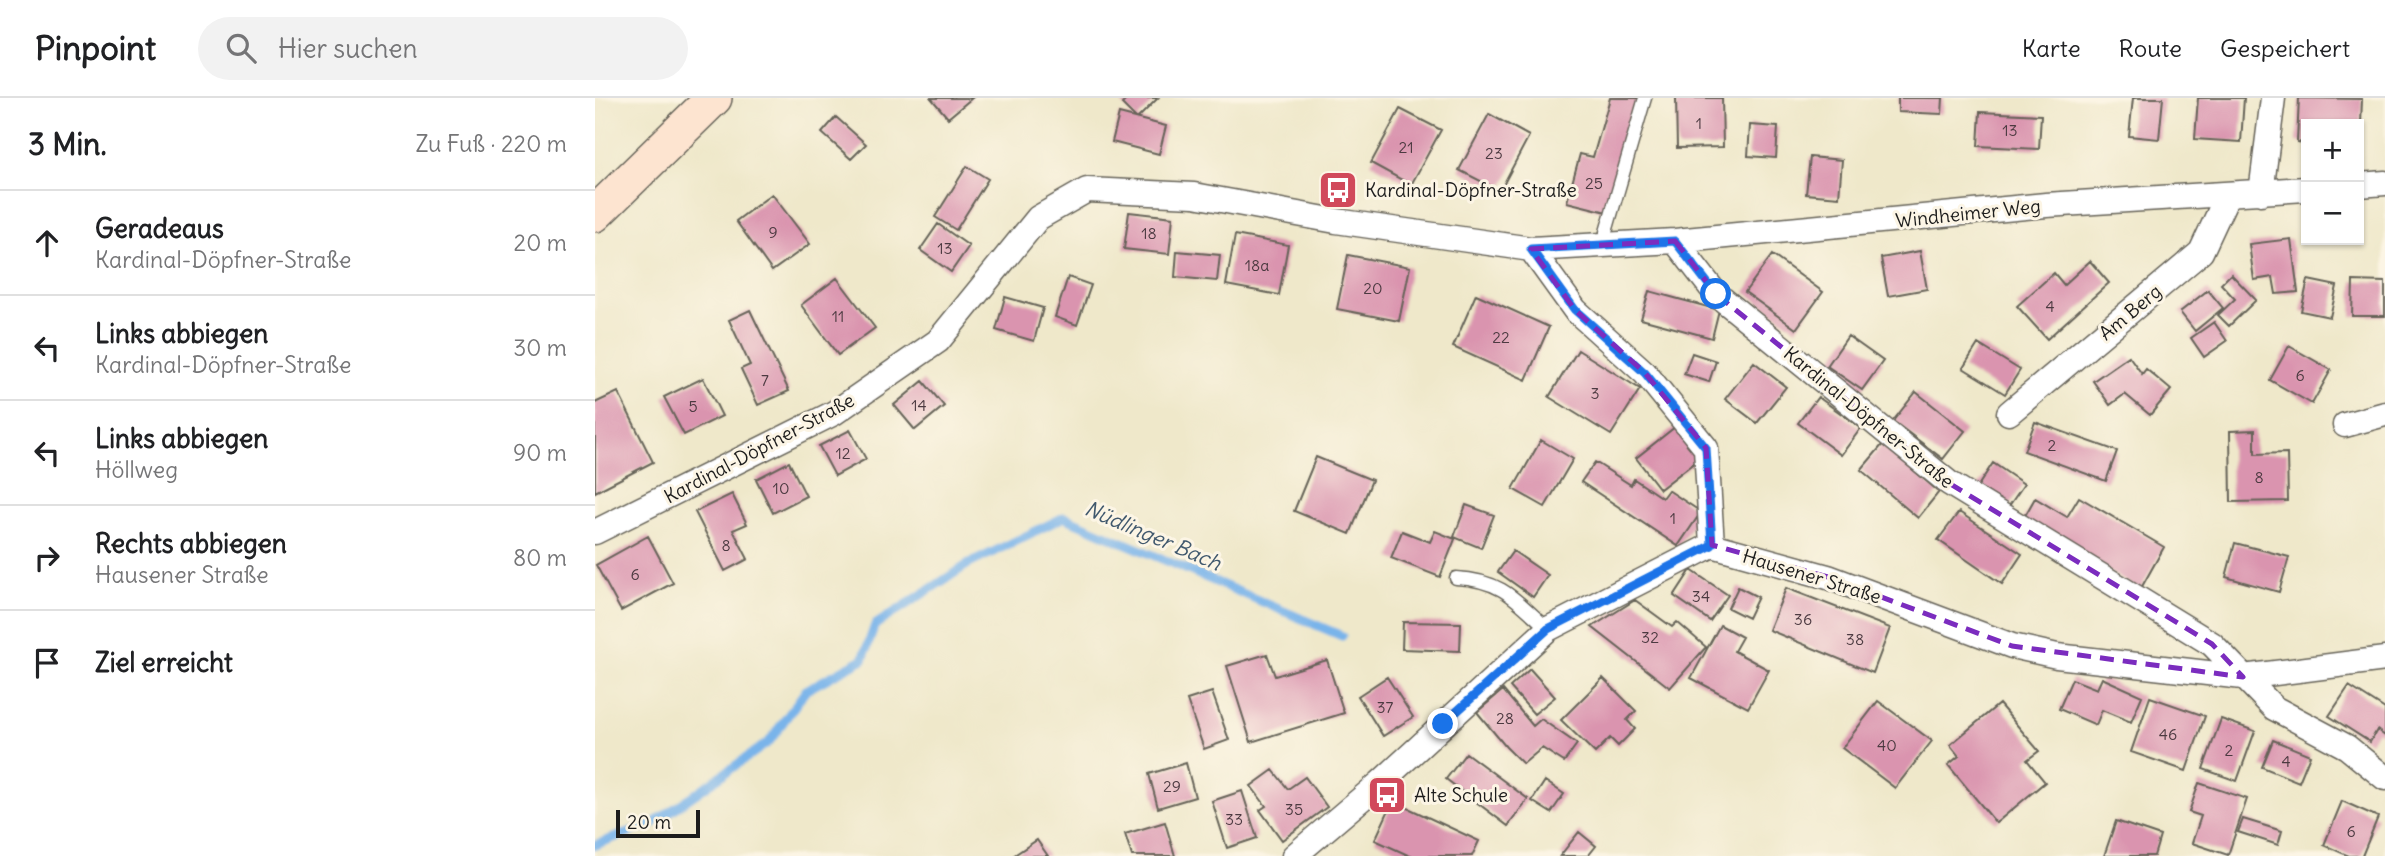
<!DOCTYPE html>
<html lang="de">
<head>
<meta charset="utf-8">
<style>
	body { margin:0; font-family:Delius,sans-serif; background:#f2f2f2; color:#202124 }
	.controls { position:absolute; right:21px; top:21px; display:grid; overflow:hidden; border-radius:0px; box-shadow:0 2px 5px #0004 }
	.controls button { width:63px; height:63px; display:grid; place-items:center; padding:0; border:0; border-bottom:2px solid #e0e0e0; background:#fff; color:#202124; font:35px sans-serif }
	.scale { position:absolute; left:21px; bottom:18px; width:84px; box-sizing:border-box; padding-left:7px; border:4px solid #1c1c1c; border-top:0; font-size:19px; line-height:24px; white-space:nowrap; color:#1c1c1c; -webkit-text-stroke:5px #fcf5e5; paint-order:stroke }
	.stop { position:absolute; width:21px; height:21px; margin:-16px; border:5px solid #1a73e8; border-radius:50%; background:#fff }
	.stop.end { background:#1a73e8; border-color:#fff; box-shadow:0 2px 7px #0008 }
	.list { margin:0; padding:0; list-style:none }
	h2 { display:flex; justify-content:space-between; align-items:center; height:91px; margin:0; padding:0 28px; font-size:30px }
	h2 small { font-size:23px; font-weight:400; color:#757577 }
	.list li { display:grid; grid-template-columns:46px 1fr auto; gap:21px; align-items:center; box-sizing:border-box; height:105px; padding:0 28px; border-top:2px solid #e0e0e0 }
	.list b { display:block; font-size:26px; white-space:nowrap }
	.list p { margin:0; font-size:23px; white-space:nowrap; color:#757577 }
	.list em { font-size:23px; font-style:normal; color:#757577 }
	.icon { flex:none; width:38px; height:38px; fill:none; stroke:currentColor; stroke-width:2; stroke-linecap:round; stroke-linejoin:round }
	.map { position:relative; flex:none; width:1790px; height:758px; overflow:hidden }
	header { display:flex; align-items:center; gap:42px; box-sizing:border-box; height:98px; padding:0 35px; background:#fff; border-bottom:2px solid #e0e0e0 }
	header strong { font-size:33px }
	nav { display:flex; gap:38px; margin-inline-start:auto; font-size:24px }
	.search { width:490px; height:63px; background:#f2f2f2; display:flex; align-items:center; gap:18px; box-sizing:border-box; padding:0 24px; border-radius:38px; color:#757577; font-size:26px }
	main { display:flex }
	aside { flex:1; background:#fff }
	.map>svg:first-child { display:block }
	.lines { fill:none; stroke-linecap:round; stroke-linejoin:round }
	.stream { stroke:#79b4ea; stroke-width:9 }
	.building { fill:#da94af }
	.service-casing { stroke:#666359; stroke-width:15 }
	.minor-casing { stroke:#666359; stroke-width:27 }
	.secondary-casing { stroke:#666359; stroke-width:38 }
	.service { stroke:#fff; stroke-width:12 }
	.minor { stroke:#fff; stroke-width:24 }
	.secondary { stroke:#fde4d0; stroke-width:35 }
	.route { stroke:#1a73e8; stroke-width:9 }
	.marked { fill:none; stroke:#7b2cbf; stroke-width:5; stroke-dasharray:14 9; stroke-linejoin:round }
	.labels { text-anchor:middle; stroke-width:6; stroke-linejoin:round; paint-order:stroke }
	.number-label { font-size:16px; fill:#4c3a41 }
	.poi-label { font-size:19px; fill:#1c1c1c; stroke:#fcf5e5; text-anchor:start }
	.street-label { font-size:19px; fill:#1c1c1c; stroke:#fcf5e5 }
	.water-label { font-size:21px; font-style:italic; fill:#41596e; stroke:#fcf5e5 }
</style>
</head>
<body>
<header>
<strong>Pinpoint</strong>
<div class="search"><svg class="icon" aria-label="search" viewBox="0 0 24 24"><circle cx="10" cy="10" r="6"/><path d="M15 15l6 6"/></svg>Hier suchen</div>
<nav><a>Karte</a><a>Route</a><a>Gespeichert</a></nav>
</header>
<main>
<aside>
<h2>3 Min.<small>Zu Fuß · 220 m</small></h2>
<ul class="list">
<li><svg class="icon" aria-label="ahead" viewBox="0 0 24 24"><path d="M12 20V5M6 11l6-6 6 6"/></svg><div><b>Geradeaus</b><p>Kardinal-Döpfner-Straße</p></div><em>20 m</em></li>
<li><svg class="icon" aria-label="left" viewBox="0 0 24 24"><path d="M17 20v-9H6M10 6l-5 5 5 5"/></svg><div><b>Links abbiegen</b><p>Kardinal-Döpfner-Straße</p></div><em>30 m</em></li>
<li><svg class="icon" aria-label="left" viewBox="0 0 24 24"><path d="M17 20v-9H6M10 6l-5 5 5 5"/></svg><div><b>Links abbiegen</b><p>Höllweg</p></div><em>90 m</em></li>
<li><svg class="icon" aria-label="right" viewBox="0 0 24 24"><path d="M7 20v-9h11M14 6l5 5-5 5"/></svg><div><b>Rechts abbiegen</b><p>Hausener Straße</p></div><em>80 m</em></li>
<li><svg class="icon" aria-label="arrive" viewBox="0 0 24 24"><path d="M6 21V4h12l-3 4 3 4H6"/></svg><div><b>Ziel erreicht</b></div></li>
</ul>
</aside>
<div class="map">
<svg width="1790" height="758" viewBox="0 0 1790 758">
	<rect width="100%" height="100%" fill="#fcf5e5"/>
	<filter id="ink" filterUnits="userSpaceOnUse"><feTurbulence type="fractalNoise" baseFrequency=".0143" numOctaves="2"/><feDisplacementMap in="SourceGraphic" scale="14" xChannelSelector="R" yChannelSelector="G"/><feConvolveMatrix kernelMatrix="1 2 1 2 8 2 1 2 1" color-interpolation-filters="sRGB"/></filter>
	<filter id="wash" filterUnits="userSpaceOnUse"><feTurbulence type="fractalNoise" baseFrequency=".00686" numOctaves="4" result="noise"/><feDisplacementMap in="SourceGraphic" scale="28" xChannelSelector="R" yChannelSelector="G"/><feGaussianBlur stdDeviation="1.57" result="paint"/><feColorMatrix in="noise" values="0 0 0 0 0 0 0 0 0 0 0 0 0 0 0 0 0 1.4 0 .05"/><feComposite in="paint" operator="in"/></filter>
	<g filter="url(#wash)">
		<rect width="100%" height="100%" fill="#efe8ca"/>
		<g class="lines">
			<!-- stream -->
			<path class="stream" d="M0,747L59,725L174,644L211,592L268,561L280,527L372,467L469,419L747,538"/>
		</g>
		<g id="blocks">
			<!-- building -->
			<path class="building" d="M336,0H377L353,20Z
				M533,0H563L542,21L527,6Z
				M1015,0H1044L1012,114L972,104L985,56L998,59Z
				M1081,0H1127L1128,49L1082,50Z
				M1303,0H1348L1347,16L1303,14Z
				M1538,0H1568L1564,41L1534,38Z
				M1603,0H1649L1646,44L1600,41Z
				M1704,0L1767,1L1766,26H1711V45L1702,44Z
				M805,11L846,32L816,87L776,65Z
				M1385,14L1446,17L1444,51L1383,48Z
				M524,16L571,28L564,56L517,44Z
				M894,16L934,38L905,93L864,72Z
				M241,19L271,46L256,61L227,35Z
				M1155,27L1183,29L1181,60L1153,58Z
				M1215,59L1247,62L1244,99L1211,96Z
				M372,68L393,81L361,132L340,119Z
				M177,96L215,146L177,173L141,123Z
				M534,114L578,119L574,156L529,151Z
				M343,126L374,148L356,174L325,152Z
				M640,137L693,147L684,197L631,187Z
				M1696,141L1703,194L1681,196L1678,179L1659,182L1654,146Z
				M582,153L625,157L622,183L580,179Z
				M1325,153L1332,191L1293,198L1286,160Z
				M753,157L815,169L804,223L742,211Z
				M1177,157L1228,194L1201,231L1150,194Z
				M1495,163L1514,185L1452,241L1422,208L1459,175L1469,187Z
				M1636,176L1661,202L1634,228L1623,217L1640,201L1626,186Z
				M473,179L496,187L482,227L460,219Z
				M242,180L280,230L243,257L206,207Z
				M1713,182L1742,188L1735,219L1706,213Z
				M1758,183L1790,184V218H1757Z
				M1613,192L1628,210L1600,233L1585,214Z
				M1054,193L1124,212L1117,240L1046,221Z
				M881,196L954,229L931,282L858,249Z
				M410,199L448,210L439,243L401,232Z
				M155,212L194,293L163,307L146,271L155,267L134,222Z
				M1619,224L1632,243L1609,259L1596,240Z
				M1253,238L1288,263L1267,292L1232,268Z
				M1383,246L1425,272L1410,296L1368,270Z
				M1694,248L1736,272L1717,306L1675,282Z
				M983,252L1045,291L1016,337L954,299Z
				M1097,255L1121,263L1114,284L1089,276Z
				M1534,258L1547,276L1551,271L1576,292L1555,317L1530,296L1515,307L1498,283Z
				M1159,264L1191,289L1162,325L1130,301Z
				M108,280L127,318L89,337L69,299Z
				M328,283L349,308L320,332L299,307Z
				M23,294L58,364L0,394V305Z
				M1321,294L1370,333L1348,361L1298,323Z
				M1223,299L1266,330L1246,357L1203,325Z
				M1440,324L1522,353L1511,383L1429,353Z
				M1080,329L1105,360L1065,391L1041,360Z
				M255,332L271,361L240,378L224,348Z
				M1660,332V356L1692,355L1693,403L1636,404L1635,333Z
				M946,342L978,361L950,409L918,391Z
				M1288,346L1344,394L1323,420L1266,372Z
				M721,359L777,382L755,436L699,413Z
				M194,364L211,398L178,415L161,381Z
				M1000,364L1036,387L1039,381L1067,400L1073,392L1106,414L1083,448L986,384Z
				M1398,365L1429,386L1414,408L1383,388Z
				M137,396L152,426L138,432L153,461L130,473L100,414Z
				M1484,399L1569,449L1545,492L1427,423L1440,400L1472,419Z
				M871,407L899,417L886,450L859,439Z
				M1364,414L1427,456L1407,486L1343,442Z
				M807,433L835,444L840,433L860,441L845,479L796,460Z
				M53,438L78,485L26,513L1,467Z
				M1640,445L1694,459L1684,494L1631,479Z
				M918,453L953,477L938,499L903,474Z
				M1096,472L1133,497L1115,523L1079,498Z
				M1143,489L1163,499L1153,520L1133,510Z
				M1191,490L1295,530L1278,575L1174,532Z
				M1040,502L1077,529L1082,524L1111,549L1075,590L997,529Z
				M808,524L866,525L865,553L807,551Z
				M1125,527L1147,539L1139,553L1174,572L1153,610L1096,580Z
				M672,556L680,578L732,562L749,615L656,644L632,568Z
				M935,571L960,599L939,616L915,589Z
				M792,579L818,619L788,638L763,598Z
				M1008,580L1041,613L1032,622L1040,631L1023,648L1015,640L1000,655L966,622Z
				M1507,580L1547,598L1536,624L1507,612L1501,627L1464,611L1477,581L1502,591Z
				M1754,588L1790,611V638L1782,632L1775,644L1734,618Z
				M908,592L938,628L946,621L982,646L969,664L947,650L928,666L911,649L882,614Z
				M617,594L634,642L609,651L592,602Z
				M1555,599L1610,618L1591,673L1536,654Z
				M1283,603L1337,643L1300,690L1247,650Z
				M1404,606L1444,653L1432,662L1450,684L1401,725L1353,667L1364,658L1355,647Z
				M1626,621L1660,633L1642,683L1608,671Z
				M1678,642L1715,657L1704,684L1667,669Z
				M871,655L933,701L913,728L851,681Z
				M591,665L600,699L563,710L554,676Z
				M678,672L693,691L710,679L732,709L687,742L665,712L671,708L656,688Z
				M950,683L969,696L956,715L937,703Z
				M1604,685L1652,701L1633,757L1597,745L1606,718L1594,714Z
				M647,693L662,740L632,750L617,703Z
				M798,703L884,743L877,758H815L780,742Z
				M1747,703L1783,719L1767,758H1754L1729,747Z
				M1648,721L1687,733L1683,747L1643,734Z
				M1521,723L1565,738L1559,758H1509Z
				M570,724L580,758H537L530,736Z
				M984,734L1001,748L993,758H965Z
				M442,742L453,758H418Z"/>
		</g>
	</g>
	<g filter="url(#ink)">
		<use href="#blocks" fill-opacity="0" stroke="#666359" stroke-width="2"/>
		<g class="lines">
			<!-- service casing -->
			<g class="service-casing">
				<path id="service" d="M1012,146L1011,134L1050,0
					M861,480C907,482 921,502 953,531"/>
			</g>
			<!-- minor casing -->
			<g class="minor-casing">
				<path id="minor" d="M1764,87L1790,85
					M1666,95L1678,0
					M1080,143L1121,196L1354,385L1617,546L1679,610L1752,649L1790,680
					M936,151L980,212L1050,275L1111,350L1117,447
					M1414,315L1606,154L1633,96
					M1750,327L1790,316
					M0,434L239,315L343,243L443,120L492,92L599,97L741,123L936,151L1080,143L1451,107L1711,91
					M699,758L785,685L953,531L1117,447L1233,479L1417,548L1462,558L1648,579L1790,561"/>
			</g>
			<!-- secondary casing -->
			<g class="secondary-casing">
				<path id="secondary" d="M0,116L119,0"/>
			</g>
			<!-- service -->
			<use href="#service" class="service"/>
			<!-- minor -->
			<use href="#minor" class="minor"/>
			<!-- secondary -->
			<use href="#secondary" class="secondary"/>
		</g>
	</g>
	<g class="lines" filter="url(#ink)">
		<!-- route -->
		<path class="route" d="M848,626L953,531L1117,447L1111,350L1050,275L980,212L936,151L1080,143L1121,196"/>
	</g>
	<!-- marked area -->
	<path class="marked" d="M1080,143L1121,196L1354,385L1617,546L1648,579L1417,548L1233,479L1117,447L1111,350L1050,275L980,212L936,151Z"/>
	<!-- icons -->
	<defs>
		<g id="bus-square" transform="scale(2.0125)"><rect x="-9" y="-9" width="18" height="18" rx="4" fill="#d1495b" stroke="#fcf5e5"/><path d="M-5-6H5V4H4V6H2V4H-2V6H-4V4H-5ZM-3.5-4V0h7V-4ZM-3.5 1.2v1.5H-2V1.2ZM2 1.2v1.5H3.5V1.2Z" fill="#fff"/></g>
	</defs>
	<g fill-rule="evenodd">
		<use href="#bus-square" x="743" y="92"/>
		<use href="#bus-square" x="792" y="697"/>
	</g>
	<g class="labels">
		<!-- number labels -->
		<g class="number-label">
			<text x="1104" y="31">1</text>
			<text x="1415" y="38">13</text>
			<text x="811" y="55">21</text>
			<text x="899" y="61">23</text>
			<text x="999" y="91">25</text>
			<text x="178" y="140">9</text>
			<text x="554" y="141">18</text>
			<text x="350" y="156">13</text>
			<text x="662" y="173">18a</text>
			<text x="778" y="196">20</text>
			<text x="1455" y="214">4</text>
			<text x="243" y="224">11</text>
			<text x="906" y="245">22</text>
			<text x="1705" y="283">6</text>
			<text x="170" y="288">7</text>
			<text x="1000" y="301">3</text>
			<text x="324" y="313">14</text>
			<text x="98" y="314">5</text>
			<text x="1457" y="353">2</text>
			<text x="248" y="361">12</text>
			<text x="1664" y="385">8</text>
			<text x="186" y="396">10</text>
			<text x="1078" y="426">1</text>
			<text x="131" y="453">8</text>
			<text x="40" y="482">6</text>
			<text x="1106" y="504">34</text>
			<text x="1208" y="527">36</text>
			<text x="1055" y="545">32</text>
			<text x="1260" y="547">38</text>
			<text x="790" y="615">37</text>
			<text x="910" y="626">28</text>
			<text x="1573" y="642">46</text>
			<text x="1292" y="653">40</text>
			<text x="1634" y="658">2</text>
			<text x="1691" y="669">4</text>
			<text x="577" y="694">29</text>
			<text x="699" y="717">35</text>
			<text x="639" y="727">33</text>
			<text x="1756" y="739">6</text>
		</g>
		<!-- poi labels -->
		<g class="poi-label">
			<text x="770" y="99">Kardinal-Döpfner-Straße</text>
			<text x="819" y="704">Alte Schule</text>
		</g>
		<!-- street labels -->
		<g class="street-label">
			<text transform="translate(1373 115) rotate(-6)" y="7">Windheimer Weg</text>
			<text transform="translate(1535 214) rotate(-40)" y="7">Am Berg</text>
			<text transform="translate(1274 319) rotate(39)" y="7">Kardinal-Döpfner-Straße</text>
			<text transform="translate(164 350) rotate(-28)" y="7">Kardinal-Döpfner-Straße</text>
			<text transform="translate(1217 478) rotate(17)" y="7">Hausener Straße</text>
		</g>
		<!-- water labels -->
		<g class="water-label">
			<text transform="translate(558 438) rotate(23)" y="7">Nüdlinger Bach</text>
		</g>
	</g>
</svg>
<div class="controls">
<button>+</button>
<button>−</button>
</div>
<div class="scale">20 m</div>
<div class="stop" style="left:1121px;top:196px"></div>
<div class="stop end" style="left:848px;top:626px"></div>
</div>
</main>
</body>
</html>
